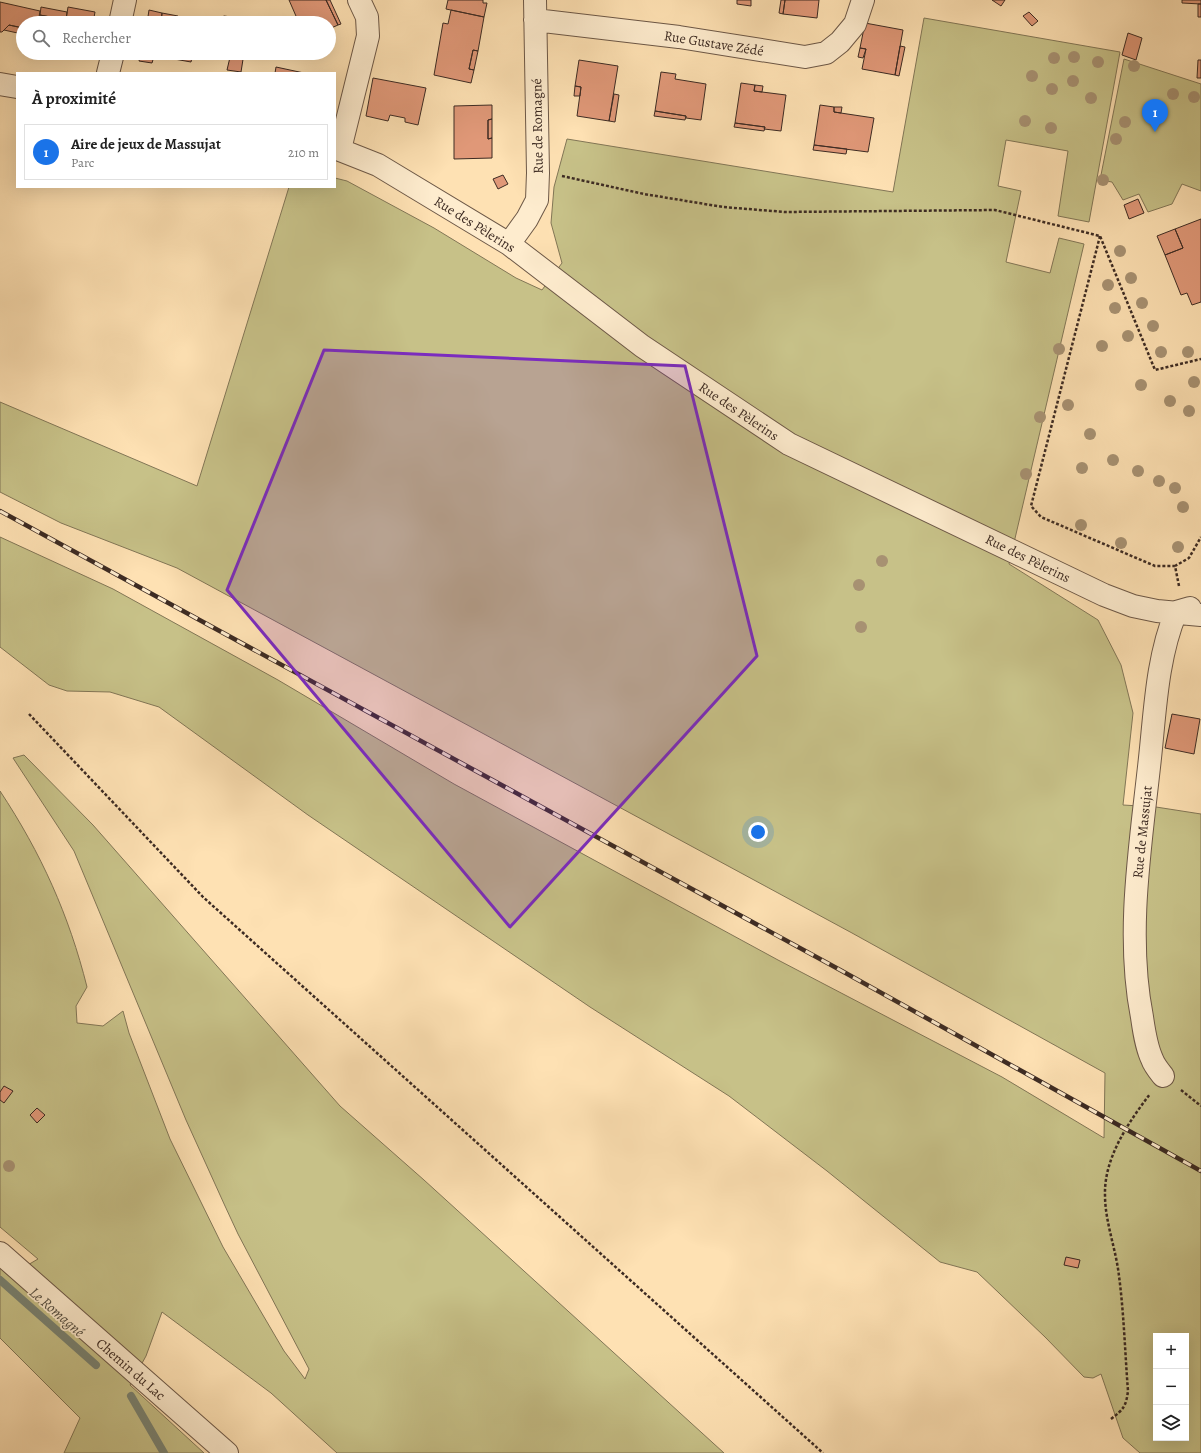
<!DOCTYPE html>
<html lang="fr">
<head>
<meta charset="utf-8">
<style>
	body { margin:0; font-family:Alegreya,serif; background:#f6f6f6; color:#222 }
	.controls { position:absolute; right:12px; bottom:12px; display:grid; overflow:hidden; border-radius:0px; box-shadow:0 4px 16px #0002 }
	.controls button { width:36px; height:36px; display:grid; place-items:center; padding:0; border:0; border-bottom:1px solid #e0e0e0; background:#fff; color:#222; font:20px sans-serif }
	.you { position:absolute; left:758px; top:832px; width:14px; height:14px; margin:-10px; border:3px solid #fff; border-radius:50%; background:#1a73e8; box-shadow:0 0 0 6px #1a73e833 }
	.badge { display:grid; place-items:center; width:26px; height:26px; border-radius:50%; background:#1a73e8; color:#fff; font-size:13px; font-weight:700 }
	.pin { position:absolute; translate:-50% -33px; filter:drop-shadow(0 1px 2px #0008) }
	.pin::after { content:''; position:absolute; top:21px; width:14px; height:12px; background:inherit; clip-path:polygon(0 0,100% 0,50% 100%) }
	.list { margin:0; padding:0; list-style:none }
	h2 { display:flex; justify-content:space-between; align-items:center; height:52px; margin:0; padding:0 16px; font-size:17px }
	h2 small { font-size:13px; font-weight:400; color:#767676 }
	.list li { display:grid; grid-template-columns:26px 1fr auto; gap:12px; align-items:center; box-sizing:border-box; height:56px; margin:0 8px 8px; padding:0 8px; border:1px solid #e0e0e0; border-radius:0px }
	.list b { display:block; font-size:15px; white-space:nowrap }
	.list p { margin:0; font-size:13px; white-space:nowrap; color:#767676 }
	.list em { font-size:13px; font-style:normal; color:#767676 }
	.icon { flex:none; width:22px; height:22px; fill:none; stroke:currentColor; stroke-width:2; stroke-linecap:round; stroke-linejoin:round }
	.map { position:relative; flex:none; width:1201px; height:1453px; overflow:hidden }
	.search { position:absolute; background:#fff; box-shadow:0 4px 16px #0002; left:16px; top:16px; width:320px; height:44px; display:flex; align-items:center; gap:10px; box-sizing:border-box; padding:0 14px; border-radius:22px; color:#767676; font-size:15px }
	.panel { position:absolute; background:#fff; box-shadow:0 4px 16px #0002; left:16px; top:72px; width:320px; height:116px; border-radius:0px }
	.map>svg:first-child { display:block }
	.green { fill:#c7c188; stroke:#827656; fill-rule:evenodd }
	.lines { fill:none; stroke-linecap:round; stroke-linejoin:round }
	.stream { stroke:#798373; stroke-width:8 }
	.building { fill:#e09878; stroke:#3d2b23 }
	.minor-casing { stroke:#6d5847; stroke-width:24 }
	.path { stroke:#3d2b23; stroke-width:2.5; stroke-dasharray:3 2; stroke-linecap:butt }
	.minor { stroke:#feecce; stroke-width:22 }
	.rail-casing { stroke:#3d2b23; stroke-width:4.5 }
	.rail { stroke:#feecce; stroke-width:3; stroke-dasharray:9; stroke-linecap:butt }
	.tree { fill:#a79172 }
	.marked { fill:#7b2cbf; fill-opacity:0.2; stroke:#7b2cbf; stroke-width:3; stroke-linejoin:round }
	.labels { text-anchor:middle; stroke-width:3.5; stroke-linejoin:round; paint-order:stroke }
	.street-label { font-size:14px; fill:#3d2b23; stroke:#feecce }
	.water-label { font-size:15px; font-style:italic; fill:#565044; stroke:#feecce }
</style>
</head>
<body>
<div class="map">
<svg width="1201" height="1453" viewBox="0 0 1201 1453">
	<rect width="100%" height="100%" fill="#fee1b3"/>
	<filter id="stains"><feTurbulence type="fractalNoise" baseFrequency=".005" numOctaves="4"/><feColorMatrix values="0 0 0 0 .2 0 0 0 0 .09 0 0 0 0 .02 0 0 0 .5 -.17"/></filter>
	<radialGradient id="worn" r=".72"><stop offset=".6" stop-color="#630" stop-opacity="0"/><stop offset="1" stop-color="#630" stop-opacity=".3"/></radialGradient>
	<!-- green -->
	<path class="green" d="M924,18L1120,52L1089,222L1058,216L1068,151L1006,140L998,186L1021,191L1006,262L1050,273L1059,238L1084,244L1009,564L1098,620L1121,665L1133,713L1123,805L1156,807L1201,814V1453H1140L1123,1438L1101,1374L1093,1378L1084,1377L1045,1337L977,1272L940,1262L827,1171L729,1096L590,1007L308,815L159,707L110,692L67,691L49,685L0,647V537L113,589L278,680L454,784L778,960L1002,1077L1104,1138L1105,1073L852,933L177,568L61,523L0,492V402L197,486L289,187H335V178L347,181L434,228L516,278L542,290L562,263L551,223L554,187L567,139L893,192ZM1156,1336H1186V1438H1156Z
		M1124,59L1201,84V191L1182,184L1172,204L1148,212L1139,194L1123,200L1112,182L1100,180Z
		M24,755L93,825L340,1106L424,1180L724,1453H337L271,1393L162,1312L146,1356L130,1385L204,1453H64L80,1418L0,1338V1268L9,1276L38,1259L0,1227V791C41,853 69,915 87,987L76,1006L77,1023L103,1026L123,1011L129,1033L170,1139L223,1247L284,1351L305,1379L309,1369L238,1234L225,1206L186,1120L74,851L13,758Z"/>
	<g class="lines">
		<!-- stream -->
		<path class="stream" d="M0,1280L96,1365
			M131,1396L164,1453"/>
	</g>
	<!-- building -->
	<path class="building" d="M289,0H326L338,25L329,29V23H299Z
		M326,0H330L341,24L338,25Z
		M448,0H483V3H487L484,17L446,9Z
		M737,0H751V6L737,4Z
		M781,0H785L783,14L779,13Z
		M785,0H819L817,18L783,14Z
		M992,0H1005L1001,6Z
		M1182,0H1201V4L1182,3Z
		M0,2L40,11L38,23H23V28L9,25L2,32H0Z
		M1198,4H1201V17H1198Z
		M41,7L67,12L66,20L40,15Z
		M68,7L95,12L93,23H38L40,15L66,20Z
		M149,10L162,13L161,23H147Z
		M451,10L484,17L478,51L473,50L469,69L474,70L471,83L434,75L443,23L448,24Z
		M1029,12L1038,21L1032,26L1023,16Z
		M162,13L178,16L183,23H161Z
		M224,16L238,18V23H199L200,18L216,21Z
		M238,18L251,21L250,23H238Z
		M865,23L903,30L895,75L862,69L866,49L860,48Z
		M9,25L23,28L22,34L4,30Z
		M1128,33L1142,38L1136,60L1122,55Z
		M900,46L905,47L899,76L895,75Z
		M860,48L866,49L863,58L858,57Z
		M473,50L478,51L474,70L469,69Z
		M141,53H155L152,63L139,61Z
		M163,53H193L191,62L163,57Z
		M197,53H222L221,57Z
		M222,53H231L230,59L221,57Z
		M231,53H244L241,72L227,70Z
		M579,60L618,66L609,121L577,116L581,87L575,86Z
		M1198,60H1201V78H1197Z
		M276,67L304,73H275Z
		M661,72L676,74L675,79L706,84L701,120L686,118V116L655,111Z
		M373,78L426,88L418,125L405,122V118L390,115L388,121L366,116Z
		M741,83L755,85L754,91L786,95L781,131L764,129L765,127L735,123Z
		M755,85L763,86L762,92L754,91Z
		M575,86L581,87L580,96H574Z
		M614,94L619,95L615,122L609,121Z
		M492,105V119L488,120V139L492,138V158L454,159V106Z
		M820,105L834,107V112L874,118L868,152L814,145Z
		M834,107H842L841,113L834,112Z
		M655,111L686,116L685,120L654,116Z
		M492,119V138L488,139V120Z
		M735,123L765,127L764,131L734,127Z
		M814,145L847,149L846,154L813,150Z
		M503,175L508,184L498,189L493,179Z
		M1138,199L1144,213L1129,219L1124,205Z
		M1201,219V302L1192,305L1187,293L1181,295L1165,255L1183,248L1175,229Z
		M1175,229L1183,248L1165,255L1157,236Z
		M1172,714L1200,719L1194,754L1165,748Z
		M4,1086L13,1091L4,1103L0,1100V1092Z
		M37,1108L45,1115L37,1123L30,1115Z
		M1066,1257L1080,1260L1078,1268L1064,1265Z"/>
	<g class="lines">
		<!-- minor casing -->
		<g class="minor-casing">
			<path id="minor" d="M535,20L679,37L805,57L826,53L840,42L855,24L863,0
				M120,23L125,0
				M108,73L113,53
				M0,84L17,87
				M335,148L378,165L509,244L642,346L789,444L1104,595L1133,606L1157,611L1201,615
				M340,149L368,36L367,17L359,0
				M509,244L527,219L537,200L538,173L535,0
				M1163,1076C1159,1071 1154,1065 1152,1059C1146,1046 1144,1031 1142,1017C1126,936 1140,849 1149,767C1155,716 1156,660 1176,612L1190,608
				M0,1253L227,1453"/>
		</g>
		<!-- path -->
		<path class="path" d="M562,176L644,194L723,207L785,212L995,210L1100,236L1155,370L1201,359
			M1100,236L1031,506L1041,517L1155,566H1175
			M1179,586L1175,566L1189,558L1201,537
			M29,714L203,897L823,1453
			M1181,1090L1201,1106
			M1111,1419C1124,1409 1126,1406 1128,1391C1125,1353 1124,1314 1119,1276C1116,1249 1105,1222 1105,1195C1104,1158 1128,1123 1150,1094"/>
		<!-- minor -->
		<use href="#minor" class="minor"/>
		<!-- rail casing -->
		<g class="rail-casing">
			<path id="rail" d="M0,511L842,971L1201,1171"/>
		</g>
		<!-- rail -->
		<use href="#rail" class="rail"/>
	</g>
	<!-- trees -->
	<g class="tree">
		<circle cx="1074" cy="57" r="6"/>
		<circle cx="1054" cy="58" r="6"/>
		<circle cx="1098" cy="62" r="6"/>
		<circle cx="1134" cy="66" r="6"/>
		<circle cx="1032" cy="76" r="6"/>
		<circle cx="1073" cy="81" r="6"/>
		<circle cx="1052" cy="89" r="6"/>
		<circle cx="1173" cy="94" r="6"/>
		<circle cx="1194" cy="97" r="6"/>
		<circle cx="1091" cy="98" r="6"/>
		<circle cx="1025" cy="121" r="6"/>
		<circle cx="1125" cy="122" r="6"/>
		<circle cx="1051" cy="128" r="6"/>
		<circle cx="1116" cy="139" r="6"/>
		<circle cx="1103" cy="180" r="6"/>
		<circle cx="1120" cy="251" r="6"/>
		<circle cx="1131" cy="278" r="6"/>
		<circle cx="1108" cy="285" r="6"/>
		<circle cx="1142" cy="303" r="6"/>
		<circle cx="1115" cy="308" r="6"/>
		<circle cx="1153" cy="326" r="6"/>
		<circle cx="1128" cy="336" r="6"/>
		<circle cx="1102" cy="346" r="6"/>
		<circle cx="1059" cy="349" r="6"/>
		<circle cx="1161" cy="352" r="6"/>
		<circle cx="1188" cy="352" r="6"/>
		<circle cx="1194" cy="382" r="6"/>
		<circle cx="1141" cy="385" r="6"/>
		<circle cx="1170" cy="401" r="6"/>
		<circle cx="1068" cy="405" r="6"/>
		<circle cx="1189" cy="411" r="6"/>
		<circle cx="1040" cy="417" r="6"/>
		<circle cx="1090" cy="434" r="6"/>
		<circle cx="1113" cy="460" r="6"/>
		<circle cx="1082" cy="468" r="6"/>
		<circle cx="1138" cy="471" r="6"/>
		<circle cx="1026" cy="474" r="6"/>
		<circle cx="1159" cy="481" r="6"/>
		<circle cx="1175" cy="488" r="6"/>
		<circle cx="1183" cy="507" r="6"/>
		<circle cx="1081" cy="525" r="6"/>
		<circle cx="1121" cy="543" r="6"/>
		<circle cx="1178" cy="547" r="6"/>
		<circle cx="882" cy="561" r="6"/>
		<circle cx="859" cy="585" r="6"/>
		<circle cx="861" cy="627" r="6"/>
		<circle cx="9" cy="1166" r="6"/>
	</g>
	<!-- marked area -->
	<path class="marked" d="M324,350L685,366L757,656L510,927L227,590Z"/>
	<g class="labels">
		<!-- street labels -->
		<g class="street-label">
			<text transform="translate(714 43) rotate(9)" y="5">Rue Gustave Zédé</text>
			<text transform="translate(537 126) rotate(-91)" y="5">Rue de Romagné</text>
			<text transform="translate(475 224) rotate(32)" y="5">Rue des Pèlerins</text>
			<text transform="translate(739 411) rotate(34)" y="5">Rue des Pèlerins</text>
			<text transform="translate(1028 558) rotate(26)" y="5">Rue des Pèlerins</text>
			<text transform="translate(1142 832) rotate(-84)" y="5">Rue de Massujat</text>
			<text transform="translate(131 1369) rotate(41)" y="5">Chemin du Lac</text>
		</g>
		<!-- water labels -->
		<g class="water-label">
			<text transform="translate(57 1312) rotate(41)" y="5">Le Romagné</text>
		</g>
	</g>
	<rect width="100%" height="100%" filter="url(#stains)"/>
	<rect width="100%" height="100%" fill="url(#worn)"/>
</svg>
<div class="controls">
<button>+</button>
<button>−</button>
<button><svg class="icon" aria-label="layers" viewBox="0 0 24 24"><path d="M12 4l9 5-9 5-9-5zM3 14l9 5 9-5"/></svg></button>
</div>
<div class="you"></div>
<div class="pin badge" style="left:1155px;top:132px">1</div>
<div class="search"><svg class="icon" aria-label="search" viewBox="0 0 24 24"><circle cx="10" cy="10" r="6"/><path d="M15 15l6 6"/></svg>Rechercher</div>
<section class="panel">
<h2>À proximité<small></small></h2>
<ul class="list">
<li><span class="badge">1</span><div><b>Aire de jeux de Massujat</b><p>Parc</p></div><em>210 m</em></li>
</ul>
</section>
</div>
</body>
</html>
